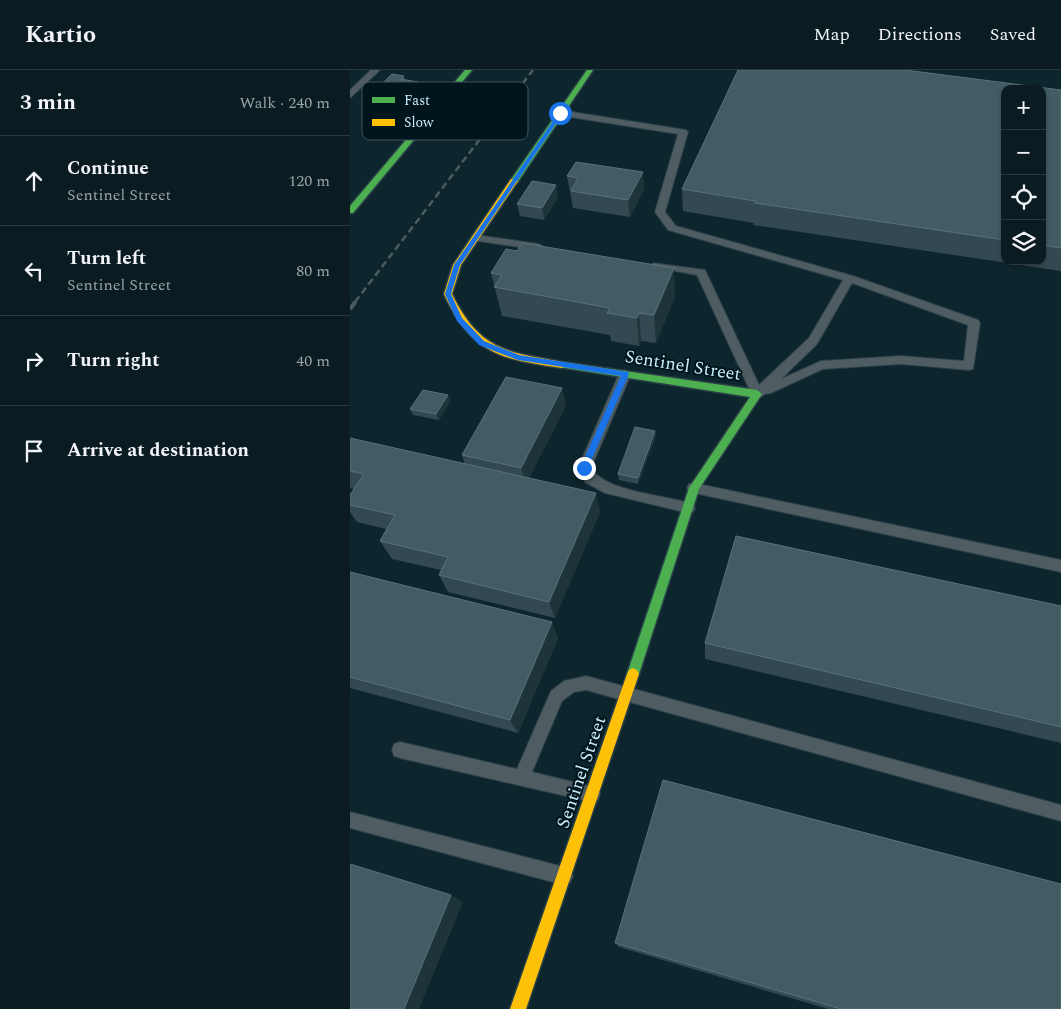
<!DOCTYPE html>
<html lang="en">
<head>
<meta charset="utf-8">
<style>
	body { margin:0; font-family:Spectral,serif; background:#18292f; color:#f1f3f6 }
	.controls { position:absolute; right:15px; top:15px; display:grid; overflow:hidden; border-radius:10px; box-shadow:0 1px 4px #0004 }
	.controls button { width:45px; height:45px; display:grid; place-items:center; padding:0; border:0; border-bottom:1px solid #2a3a40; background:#0a1c22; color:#f1f3f6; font:25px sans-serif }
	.stop { position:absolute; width:15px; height:15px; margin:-11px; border:4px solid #1a73e8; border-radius:50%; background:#fff }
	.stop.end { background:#1a73e8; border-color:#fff; box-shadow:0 1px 5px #0008 }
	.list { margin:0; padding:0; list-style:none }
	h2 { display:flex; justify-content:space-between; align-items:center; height:65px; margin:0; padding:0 20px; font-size:21px }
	h2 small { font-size:16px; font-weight:400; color:#99a1a5 }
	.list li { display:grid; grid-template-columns:32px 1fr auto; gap:15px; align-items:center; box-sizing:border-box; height:90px; padding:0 20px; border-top:1px solid #2a3a40 }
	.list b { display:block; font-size:19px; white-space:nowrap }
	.list p { margin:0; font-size:16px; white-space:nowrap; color:#99a1a5 }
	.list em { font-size:16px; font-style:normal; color:#99a1a5 }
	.icon { flex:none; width:28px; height:28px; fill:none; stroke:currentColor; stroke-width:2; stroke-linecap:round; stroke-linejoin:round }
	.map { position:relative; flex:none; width:711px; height:939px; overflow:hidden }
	header { display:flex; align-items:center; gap:30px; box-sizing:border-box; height:70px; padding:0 25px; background:#0a1c22; border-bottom:1px solid #2a3a40 }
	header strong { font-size:24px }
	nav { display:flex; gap:28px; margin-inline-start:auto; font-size:18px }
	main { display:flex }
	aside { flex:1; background:#0a1c22 }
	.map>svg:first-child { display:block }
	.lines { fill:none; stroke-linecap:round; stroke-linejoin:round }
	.lane-casing { stroke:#2a4048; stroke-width:2 }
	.fast-casing { stroke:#2a4048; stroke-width:3 }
	.slow-casing { stroke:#2a4048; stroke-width:3 }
	.lane { fill:#4f5c62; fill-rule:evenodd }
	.fast { fill:#4caf50; fill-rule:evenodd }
	.slow { fill:#ffc107; fill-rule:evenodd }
	.rail-far1 { stroke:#4c5c61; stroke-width:2.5; stroke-dasharray:7 4; stroke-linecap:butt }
	.rail { stroke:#4c5c61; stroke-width:4; stroke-dasharray:9 4.5; stroke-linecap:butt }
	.wall { fill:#334951; fill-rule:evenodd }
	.shaded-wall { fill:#1d343b }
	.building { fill:#435b63; stroke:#58727c }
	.route { fill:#1a73e8 }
	.labels { text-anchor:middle; stroke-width:4; stroke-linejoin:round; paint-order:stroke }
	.street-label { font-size:18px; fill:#c9effd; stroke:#00151c }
	.key { fill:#00151c; stroke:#3c5660; stroke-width:1 }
	.key-label { font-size:14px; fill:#c9effd }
</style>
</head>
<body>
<header>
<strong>Kartio</strong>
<nav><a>Map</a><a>Directions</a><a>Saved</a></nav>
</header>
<main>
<aside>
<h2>3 min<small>Walk · 240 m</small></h2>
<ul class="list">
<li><svg class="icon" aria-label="ahead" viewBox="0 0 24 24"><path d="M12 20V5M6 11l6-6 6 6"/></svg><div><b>Continue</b><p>Sentinel Street</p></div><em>120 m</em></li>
<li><svg class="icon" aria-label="left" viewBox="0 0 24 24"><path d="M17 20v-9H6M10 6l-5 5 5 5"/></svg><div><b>Turn left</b><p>Sentinel Street</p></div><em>80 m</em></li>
<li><svg class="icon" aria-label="right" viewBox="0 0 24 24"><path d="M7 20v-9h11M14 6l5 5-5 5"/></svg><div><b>Turn right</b></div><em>40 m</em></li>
<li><svg class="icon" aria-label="arrive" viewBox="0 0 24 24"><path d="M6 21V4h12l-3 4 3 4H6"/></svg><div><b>Arrive at destination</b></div></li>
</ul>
</aside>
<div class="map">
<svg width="711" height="939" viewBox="0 0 711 939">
	<rect width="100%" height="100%" fill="#0d262e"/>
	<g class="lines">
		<!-- lane casing -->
		<g class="lane-casing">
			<path id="lane" d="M21,0H30L0,28V20Z
				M210,40L336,60L338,62L315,142L326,156L503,206L628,250L630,253L623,299L619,300L551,294L473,299L421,323L415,324L411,327H403L347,205L303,197L302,195L303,193L355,200L409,315L459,268L493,210L318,160L305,142L328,64L207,45V41ZM502,213L618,255L614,291L551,286L471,291L431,309L467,274Z
				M126,165L189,174L194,177L189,180L122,170L121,168L122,166Z
				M275,300L281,304L241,398C255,422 316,425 343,434L345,438L343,442L338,443L255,423L235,412L228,398L269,304Z
				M344,413L711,490V502L344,423L339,422L337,418L339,414Z
				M236,606L711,735V751L236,620L224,622L212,631L182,702L248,718L250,724L248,730L242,732L50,688L44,686L42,680L44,674L50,672L167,699L201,621L214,611Z
				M0,742L214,797L220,800L223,806L220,812L214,815L0,758Z"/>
		</g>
		<!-- fast casing -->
		<g class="fast-casing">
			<path id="fast" d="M115,0H122L3,143H0V136Z
				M237,0H243L167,113H161L160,111Z
				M212,292L407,320L412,324L349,419L289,604L287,608L283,610L279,608L277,604L339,418L400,327L209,297L207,295Z"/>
		</g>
		<!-- slow casing -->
		<g class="slow-casing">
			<path id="slow" d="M161,109L168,111L111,195L102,224C122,264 140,279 185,287C195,289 205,290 215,293L217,295L212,298C150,289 122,284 94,224L103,195Z
				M283,598L287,600L289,604L176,939H160L277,604L279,600Z"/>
		</g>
		<!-- lane -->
		<use href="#lane" class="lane"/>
		<!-- fast -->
		<use href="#fast" class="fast"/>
		<!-- slow -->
		<use href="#slow" class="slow"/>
		<!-- rail-far1 -->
		<path class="rail-far1" d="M5,232L183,0"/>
		<!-- rail -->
		<path class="rail" d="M0,239L6,231"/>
	</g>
	<!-- wall -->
	<path class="wall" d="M388,0H555L711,20V201L403,155L404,153L333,141L332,119ZM655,19H692V191H655Z
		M54,6L55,10L71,24L59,36L30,32L26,20Z
		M217,106L294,119L280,147L223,138Z
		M208,127L194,150L170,146L167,134Z
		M167,181L325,226L306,273L291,271L289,276L261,271L260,265L152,246L141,203Z
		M212,318L216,335L179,408L250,442L205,548L98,522L89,505L91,500L42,489L30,471L36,459L7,452L0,442V425L4,419L0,418V368L115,394L112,385Z
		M101,330L89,350L63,345L60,339Z
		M306,366L288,414L269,410L268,404Z
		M0,502L208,568L168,663L0,618Z
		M711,536V673L355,589V573Z
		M265,873L711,939H478L269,877Z"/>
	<!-- shaded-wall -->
	<path class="shaded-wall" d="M68,12L71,24L59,36L56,24Z
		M293,102L294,119L280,147L278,130Z
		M206,115L208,127L194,150L192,138Z
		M324,198L325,226L306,273L304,245Z
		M289,243L291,271L289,276L287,248Z
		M212,318L216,335L176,414L171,398Z
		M98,325L101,330L89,350L86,344Z
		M305,361L306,366L288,414V408Z
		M246,423L250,442L205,548L199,532Z
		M202,552L208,568L168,663L160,650Z
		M101,825L113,832L69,939H54Z"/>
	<!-- building -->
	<path class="building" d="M388,0H555L711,20V178L692,175V19H655V170L405,133V131L332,119Z
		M42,4L54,6L51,9L68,12L56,24L26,20Z
		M226,92L293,102L278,130L221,121L228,108L217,106Z
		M182,111L206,115L192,138L167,134Z
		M172,173L324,198L304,245L289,243L287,248L257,243L260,238L144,217L152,205L141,203L156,179L167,181Z
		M156,307L212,318L171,398L112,385Z
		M73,320L98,325L86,344L60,339Z
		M285,357L305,361L288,408L268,404Z
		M0,368L246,423L199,532L89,505L98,487L30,471L45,445L0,435V425L14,404L0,401Z
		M386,466L711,536V657L355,573Z
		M0,502L202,552L160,650L0,607Z
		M313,710L711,814V939H491L265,873Z
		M0,794L101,825L54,939H0Z"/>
	<!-- route -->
	<path class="route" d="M210,41L213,43L110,195L101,224L112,248L134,271L169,285L278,302L279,304L238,398L234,401L230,398L271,306L168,290L129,275L107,251L95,224L104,195Z"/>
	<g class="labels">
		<!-- street labels -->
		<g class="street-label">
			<text transform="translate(333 295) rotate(9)" y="6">Sentinel Street</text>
			<text transform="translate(231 702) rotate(-71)" y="6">Sentinel Street</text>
		</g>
	</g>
	<!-- legend -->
	<rect x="12" y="12" width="166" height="58" rx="8" class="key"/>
	<rect x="22" y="27" width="23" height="6" fill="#4caf50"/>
	<rect x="22" y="49" width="23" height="7" fill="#ffc107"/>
	<g class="key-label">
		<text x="54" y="35">Fast</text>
		<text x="54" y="57">Slow</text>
	</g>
</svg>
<div class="controls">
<button>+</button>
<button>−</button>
<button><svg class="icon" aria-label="locate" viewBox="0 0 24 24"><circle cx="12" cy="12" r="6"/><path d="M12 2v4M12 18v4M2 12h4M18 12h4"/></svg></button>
<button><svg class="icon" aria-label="layers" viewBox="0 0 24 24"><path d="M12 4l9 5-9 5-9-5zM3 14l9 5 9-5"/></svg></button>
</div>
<div class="stop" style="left:210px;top:43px"></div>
<div class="stop end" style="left:234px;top:398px"></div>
</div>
</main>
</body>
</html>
